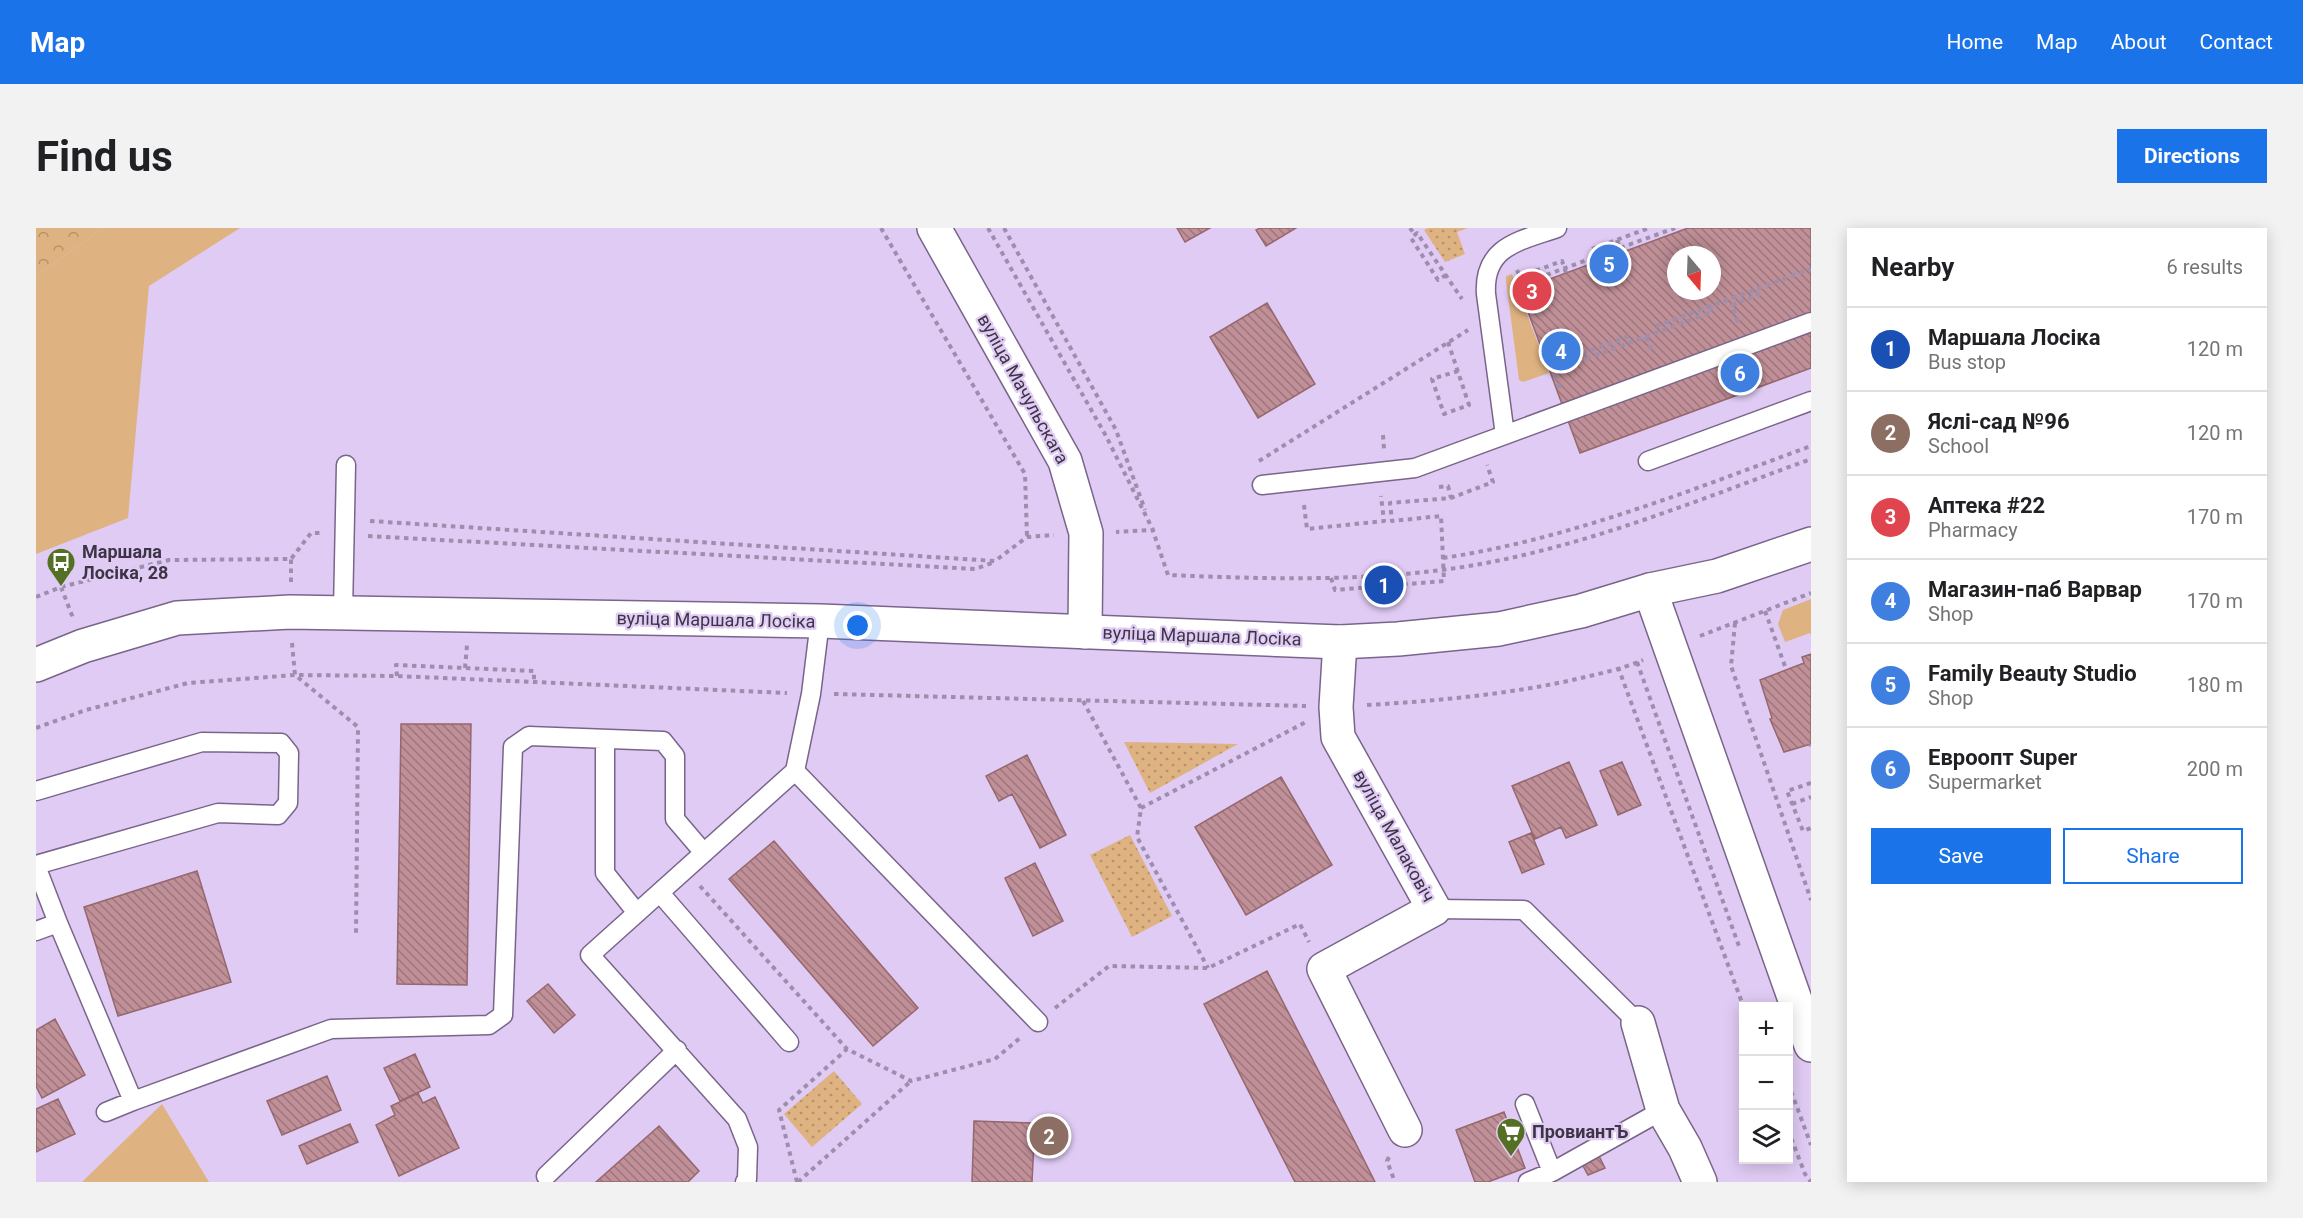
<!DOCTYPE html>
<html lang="en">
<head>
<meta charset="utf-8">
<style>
	body { margin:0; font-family:Roboto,sans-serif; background:#f2f2f2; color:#202124 }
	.controls { position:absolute; right:18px; bottom:18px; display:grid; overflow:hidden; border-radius:0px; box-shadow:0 3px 15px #0003 }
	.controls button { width:54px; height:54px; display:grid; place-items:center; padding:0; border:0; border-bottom:2px solid #e0e0e0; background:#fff; color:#202124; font:30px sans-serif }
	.compass { position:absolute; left:1631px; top:18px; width:54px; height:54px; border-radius:50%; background:#fff; box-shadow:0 3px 15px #0003; rotate:161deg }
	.you { position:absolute; left:822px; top:398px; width:21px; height:21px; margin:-15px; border:4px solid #fff; border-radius:50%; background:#1a73e8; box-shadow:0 0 0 9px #1a73e833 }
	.badge { display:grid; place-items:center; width:39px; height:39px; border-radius:50%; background:#1a73e8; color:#fff; font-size:20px; font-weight:700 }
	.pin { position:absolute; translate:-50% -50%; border:3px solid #fff; box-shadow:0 2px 6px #0006 }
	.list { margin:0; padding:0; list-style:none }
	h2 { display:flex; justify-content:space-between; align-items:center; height:78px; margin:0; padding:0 24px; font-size:26px }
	h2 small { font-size:20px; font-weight:400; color:#757577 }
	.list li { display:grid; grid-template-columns:39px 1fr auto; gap:18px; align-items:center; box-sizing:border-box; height:84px; padding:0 24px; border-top:2px solid #e0e0e0 }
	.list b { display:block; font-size:22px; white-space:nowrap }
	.list p { margin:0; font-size:20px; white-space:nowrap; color:#757577 }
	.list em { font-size:20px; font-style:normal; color:#757577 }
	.actions { display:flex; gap:12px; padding:18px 24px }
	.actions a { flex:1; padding:14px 0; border:2px solid #1a73e8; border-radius:0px; text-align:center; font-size:21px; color:#1a73e8 }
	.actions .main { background:#1a73e8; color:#fff }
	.icon { flex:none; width:33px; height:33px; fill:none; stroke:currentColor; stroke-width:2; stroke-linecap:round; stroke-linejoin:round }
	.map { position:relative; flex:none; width:1775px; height:954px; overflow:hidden; border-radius:0px }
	header { display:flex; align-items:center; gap:36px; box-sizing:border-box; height:84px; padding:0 30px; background:#1a73e8; color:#fff }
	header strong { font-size:28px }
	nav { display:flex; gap:33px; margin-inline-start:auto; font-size:21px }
	.intro { display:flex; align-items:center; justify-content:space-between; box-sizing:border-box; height:144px; padding:0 36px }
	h1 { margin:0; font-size:42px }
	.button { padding:15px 27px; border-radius:0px; background:#1a73e8; color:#fff; font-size:21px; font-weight:700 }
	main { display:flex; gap:36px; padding:0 36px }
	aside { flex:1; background:#fff; border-radius:0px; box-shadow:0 3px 15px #0003 }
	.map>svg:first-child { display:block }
	.green { fill:#dfb281 }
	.forest { fill:url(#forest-crowns) }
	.park { fill:url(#park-dots) }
	.building { fill:url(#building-back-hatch); stroke:#95676e; stroke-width:1.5; fill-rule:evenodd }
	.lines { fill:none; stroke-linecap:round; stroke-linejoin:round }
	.service-casing { stroke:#79658a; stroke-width:21 }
	.minor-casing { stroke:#79658a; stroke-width:36 }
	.tertiary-casing { stroke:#79658a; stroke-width:36 }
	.secondary-casing { stroke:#79658a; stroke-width:36 }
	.path { stroke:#9e8ead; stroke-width:4; stroke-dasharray:4.5 4.5; stroke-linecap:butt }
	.service { stroke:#fff; stroke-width:18 }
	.minor { stroke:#fff; stroke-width:33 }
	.tertiary { stroke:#fff; stroke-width:33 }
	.secondary { stroke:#fff; stroke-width:33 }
	.labels { text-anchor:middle; stroke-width:4.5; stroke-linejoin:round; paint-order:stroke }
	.street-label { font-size:18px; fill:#3d3545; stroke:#e0cbf4 }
	.poi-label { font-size:18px; font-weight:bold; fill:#3d3545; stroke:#e0cbf4; text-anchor:start }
</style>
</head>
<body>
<header>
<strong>Map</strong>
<nav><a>Home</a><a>Map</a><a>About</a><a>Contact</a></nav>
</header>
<div class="intro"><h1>Find us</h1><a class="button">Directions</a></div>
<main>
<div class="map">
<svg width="1775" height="954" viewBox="0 0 1775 954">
	<defs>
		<pattern id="forest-crowns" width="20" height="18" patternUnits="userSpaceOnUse" patternTransform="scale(1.5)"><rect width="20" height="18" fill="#dfb281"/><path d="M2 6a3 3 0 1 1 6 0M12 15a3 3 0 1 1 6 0" fill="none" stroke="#b6926b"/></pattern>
		<pattern id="park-dots" width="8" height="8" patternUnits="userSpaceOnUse" patternTransform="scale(1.5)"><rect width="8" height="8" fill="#dfb281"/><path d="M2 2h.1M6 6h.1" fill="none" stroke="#b6926b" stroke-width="1.8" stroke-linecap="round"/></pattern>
		<pattern id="building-back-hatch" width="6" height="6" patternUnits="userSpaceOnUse" patternTransform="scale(1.5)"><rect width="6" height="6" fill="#c08f97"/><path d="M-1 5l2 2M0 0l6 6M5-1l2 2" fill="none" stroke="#9d767d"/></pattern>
	</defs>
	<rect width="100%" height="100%" fill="#e0cbf4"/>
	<!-- green -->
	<path class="green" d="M67,0H204L113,58L92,290L0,326V48Z
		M1476,46L1513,145L1487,154L1483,152L1470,53V48Z
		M1775,371V407L1774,405L1749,414L1742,396L1747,382Z
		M126,876L173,954H46Z"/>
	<!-- forest -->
	<path class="forest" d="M0,0H67L0,48Z"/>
	<!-- park -->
	<path class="park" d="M1392,0H1432L1421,4L1429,26L1409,34L1388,2Z
		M1088,514L1202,516L1114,565Z
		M1094,607L1136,688L1096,709L1054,627Z
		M798,843L826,876L776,919L748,886Z"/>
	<!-- building -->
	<path class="building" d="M1141,0H1174L1149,14Z
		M1224,0H1260L1230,18L1220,2Z
		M1652,0H1775V140L1544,225L1484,62ZM1640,27H1676V63H1640Z
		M1231,75L1279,156L1222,190L1174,109Z
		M1775,426V516L1748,524L1734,491L1736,490L1724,452L1768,435L1766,429Z
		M365,496H435L431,757L361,756Z
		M991,527L1030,607L1004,620L976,566L963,573L950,548Z
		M1533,534L1561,597L1530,610L1525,599L1499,611L1476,558Z
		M1586,534L1605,577L1582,587L1564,543Z
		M1245,549L1296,637L1210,687L1159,599Z
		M1495,605L1508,636L1486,645L1473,614Z
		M738,613L882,780L837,818L693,651Z
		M999,635L1027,693L997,708L969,650Z
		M161,643L195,754L82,788L48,679Z
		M1231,743L1318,912L1339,954H1259L1168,776Z
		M512,756L539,787L518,805L491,773Z
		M19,791L49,847L6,870L0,858V802Z
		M379,826L394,859L364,873L348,840Z
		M291,848L305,882L246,907L231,873Z
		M382,865L387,875L399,869L423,920L363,948L340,897L359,887L355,878Z
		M22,871L39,906L0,924V881Z
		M1468,884L1489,940L1452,954H1439L1420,902Z
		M938,893L999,895L996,954H936Z
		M314,896L322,914L271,936L263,918Z
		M623,898L663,943L652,954H560Z
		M1563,928L1569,940L1552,947L1546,936Z"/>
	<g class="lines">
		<!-- service casing -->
		<g class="service-casing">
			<path id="service" d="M1469,207L1450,66C1447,18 1484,13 1521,0
				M1612,233L1775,173
				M1226,257L1379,240L1775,94
				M307,384L310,237
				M569,511V645L601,685
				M759,543L1002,794
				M0,563L166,514L245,515L253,525L252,575L242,587L182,585L0,637
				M0,638L22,695L97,873L295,801L453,797L467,787L477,519L493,508L627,513L639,528V591L668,625
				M624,665L753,814
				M1398,681L1488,682L1602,795
				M0,703L22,695
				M1489,876L1516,944
				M70,884L97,873
				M510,948L641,822
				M709,954L711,951L712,919L701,891L554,727L759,543L775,466L784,393
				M1492,954L1516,944L1627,882"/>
		</g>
		<!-- minor casing -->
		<g class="minor-casing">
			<path id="minor" d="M898,0L1029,233L1050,305L1049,404
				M1304,414L1300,479L1302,509L1398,681L1288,741L1369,902
				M1602,795L1627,882L1649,920L1664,954"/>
		</g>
		<!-- tertiary casing -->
		<g class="tertiary-casing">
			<path id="tertiary" d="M1614,362L1775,817"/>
		</g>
		<!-- secondary casing -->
		<g class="secondary-casing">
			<path id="secondary" d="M0,437L47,418L141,390L254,384L784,393L1304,414L1362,411L1463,401L1545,383L1614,362L1681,348L1775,316"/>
		</g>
		<!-- path -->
		<path class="path" d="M845,0L989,246L991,309
			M952,0L1070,208L1117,302L1080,304
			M968,0L1080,202L1109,282
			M1374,0L1379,7
			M1581,12L1584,20L1639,0
			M1560,29L1556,21L1613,0
			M1481,42L1485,52L1501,47L1503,53L1488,59
			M1410,47L1402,52L1375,10L1381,5L1426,71
			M1483,49L1526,33L1530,45
			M1502,50L1570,25
			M1702,94L1696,77L1722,67L1720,61
			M1620,98L1775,41
			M1610,109L1617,126
			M1412,114L1433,177L1408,186L1396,151L1422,143
			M1521,135L1596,107
			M1524,160L1517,143L1676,84L1674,78
			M1347,207L1348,221
			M1223,233L1432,102
			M1403,259L1412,258L1415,270
			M1268,277L1271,301L1348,293L1345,268
			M334,293L959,333L991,309L1018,307
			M1116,300L1132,347C1230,351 1330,354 1427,339C1547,320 1662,272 1775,231
			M332,308L939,341L956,335
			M1407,330C1534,311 1655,262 1775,218
			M1295,350L1299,362L1408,353L1405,288L1356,293L1354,275L1415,270L1457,254L1451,237
			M255,354V331
			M1348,357L1354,380
			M25,359L37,390
			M0,369L25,359L133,332L255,331L275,305H284
			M1729,383L1750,441
			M1699,395L1695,438L1775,672
			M1664,408L1775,365
			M256,415L259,447L322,499L320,707
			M1601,434L1704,721
			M1582,439L1708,780
			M429,440L431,417
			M361,448L360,437L498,443V453
			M798,466L1270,478
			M1047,473L1105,580L1101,609L1172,740
			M1331,477C1399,473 1465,467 1532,453C1557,447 1584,442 1607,432
			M0,500L50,482L152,455L259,447L361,448L751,465
			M1774,516L1775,518
			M1775,555L1751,563L1767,603L1775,600
			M1756,576L1775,569
			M1105,580L1270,494
			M664,658L811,821
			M1019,780L1073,738L1172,740L1264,696L1273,714
			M1752,855L1775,917
			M1752,902L1769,946L1775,954
			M1353,929L1351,933L1359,954
			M761,954L743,882L811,821L875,853L959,831L984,810
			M762,954L875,853"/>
		<!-- service -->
		<use href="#service" class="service"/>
		<!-- minor -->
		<use href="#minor" class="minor"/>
		<!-- tertiary -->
		<use href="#tertiary" class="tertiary"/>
		<!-- secondary -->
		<use href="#secondary" class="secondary"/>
	</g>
	<!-- icons -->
	<defs>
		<g id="bus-pin" transform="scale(1.5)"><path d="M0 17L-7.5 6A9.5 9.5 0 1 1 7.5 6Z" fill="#537025" stroke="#e0cbf4"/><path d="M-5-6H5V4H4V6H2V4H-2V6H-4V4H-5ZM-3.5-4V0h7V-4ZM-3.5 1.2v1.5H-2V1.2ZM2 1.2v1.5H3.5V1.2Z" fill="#fff"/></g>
		<g id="supermarket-pin" transform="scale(1.5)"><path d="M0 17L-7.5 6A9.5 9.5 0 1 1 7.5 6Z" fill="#537025" stroke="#e0cbf4"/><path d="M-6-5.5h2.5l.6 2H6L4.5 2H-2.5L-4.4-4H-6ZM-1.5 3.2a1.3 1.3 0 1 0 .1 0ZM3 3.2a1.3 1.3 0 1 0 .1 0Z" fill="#fff"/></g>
	</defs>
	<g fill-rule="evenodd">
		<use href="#bus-pin" x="25" y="334"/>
		<use href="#supermarket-pin" x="1475" y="904"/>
	</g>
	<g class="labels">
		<!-- street labels -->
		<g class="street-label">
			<text transform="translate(987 161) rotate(61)" y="6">вуліца Мачульскага</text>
			<text transform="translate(680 392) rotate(1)" y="6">вуліца Маршала Лосіка</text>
			<text transform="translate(1166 408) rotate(2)" y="6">вуліца Маршала Лосіка</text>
			<text transform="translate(1358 608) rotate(61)" y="6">вуліца Малаковіч</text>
		</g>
		<!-- poi labels -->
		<g class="poi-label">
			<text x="46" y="330">Маршала<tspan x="46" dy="21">Лосіка, 28</tspan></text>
			<text x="1496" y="910">ПровиантЪ</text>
		</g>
	</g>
</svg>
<div class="controls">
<button>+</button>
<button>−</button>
<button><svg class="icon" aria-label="layers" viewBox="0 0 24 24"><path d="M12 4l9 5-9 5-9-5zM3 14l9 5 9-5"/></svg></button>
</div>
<svg class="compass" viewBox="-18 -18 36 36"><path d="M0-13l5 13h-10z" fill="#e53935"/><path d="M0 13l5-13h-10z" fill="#757577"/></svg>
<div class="you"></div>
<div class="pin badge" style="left:1348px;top:357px;background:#1a4fb4">1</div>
<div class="pin badge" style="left:1013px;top:908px;background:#8d6e63">2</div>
<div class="pin badge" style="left:1496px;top:63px;background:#e0444e">3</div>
<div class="pin badge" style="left:1525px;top:123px;background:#3f7fe0">4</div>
<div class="pin badge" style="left:1573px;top:36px;background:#3f7fe0">5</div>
<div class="pin badge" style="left:1704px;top:145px;background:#3f7fe0">6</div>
</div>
<aside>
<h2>Nearby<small>6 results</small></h2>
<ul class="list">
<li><span class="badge" style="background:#1a4fb4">1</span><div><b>Маршала Лосіка</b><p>Bus stop</p></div><em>120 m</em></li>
<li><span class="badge" style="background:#8d6e63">2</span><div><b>Яслі-сад №96</b><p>School</p></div><em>120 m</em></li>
<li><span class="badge" style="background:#e0444e">3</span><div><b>Аптека #22</b><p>Pharmacy</p></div><em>170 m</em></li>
<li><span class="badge" style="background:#3f7fe0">4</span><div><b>Магазин-паб Варвар</b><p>Shop</p></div><em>170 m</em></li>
<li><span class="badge" style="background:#3f7fe0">5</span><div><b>Family Beauty Studio</b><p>Shop</p></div><em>180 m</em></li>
<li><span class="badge" style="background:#3f7fe0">6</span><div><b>Евроопт Super</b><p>Supermarket</p></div><em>200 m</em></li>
</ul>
<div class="actions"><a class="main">Save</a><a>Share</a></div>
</aside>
</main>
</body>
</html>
